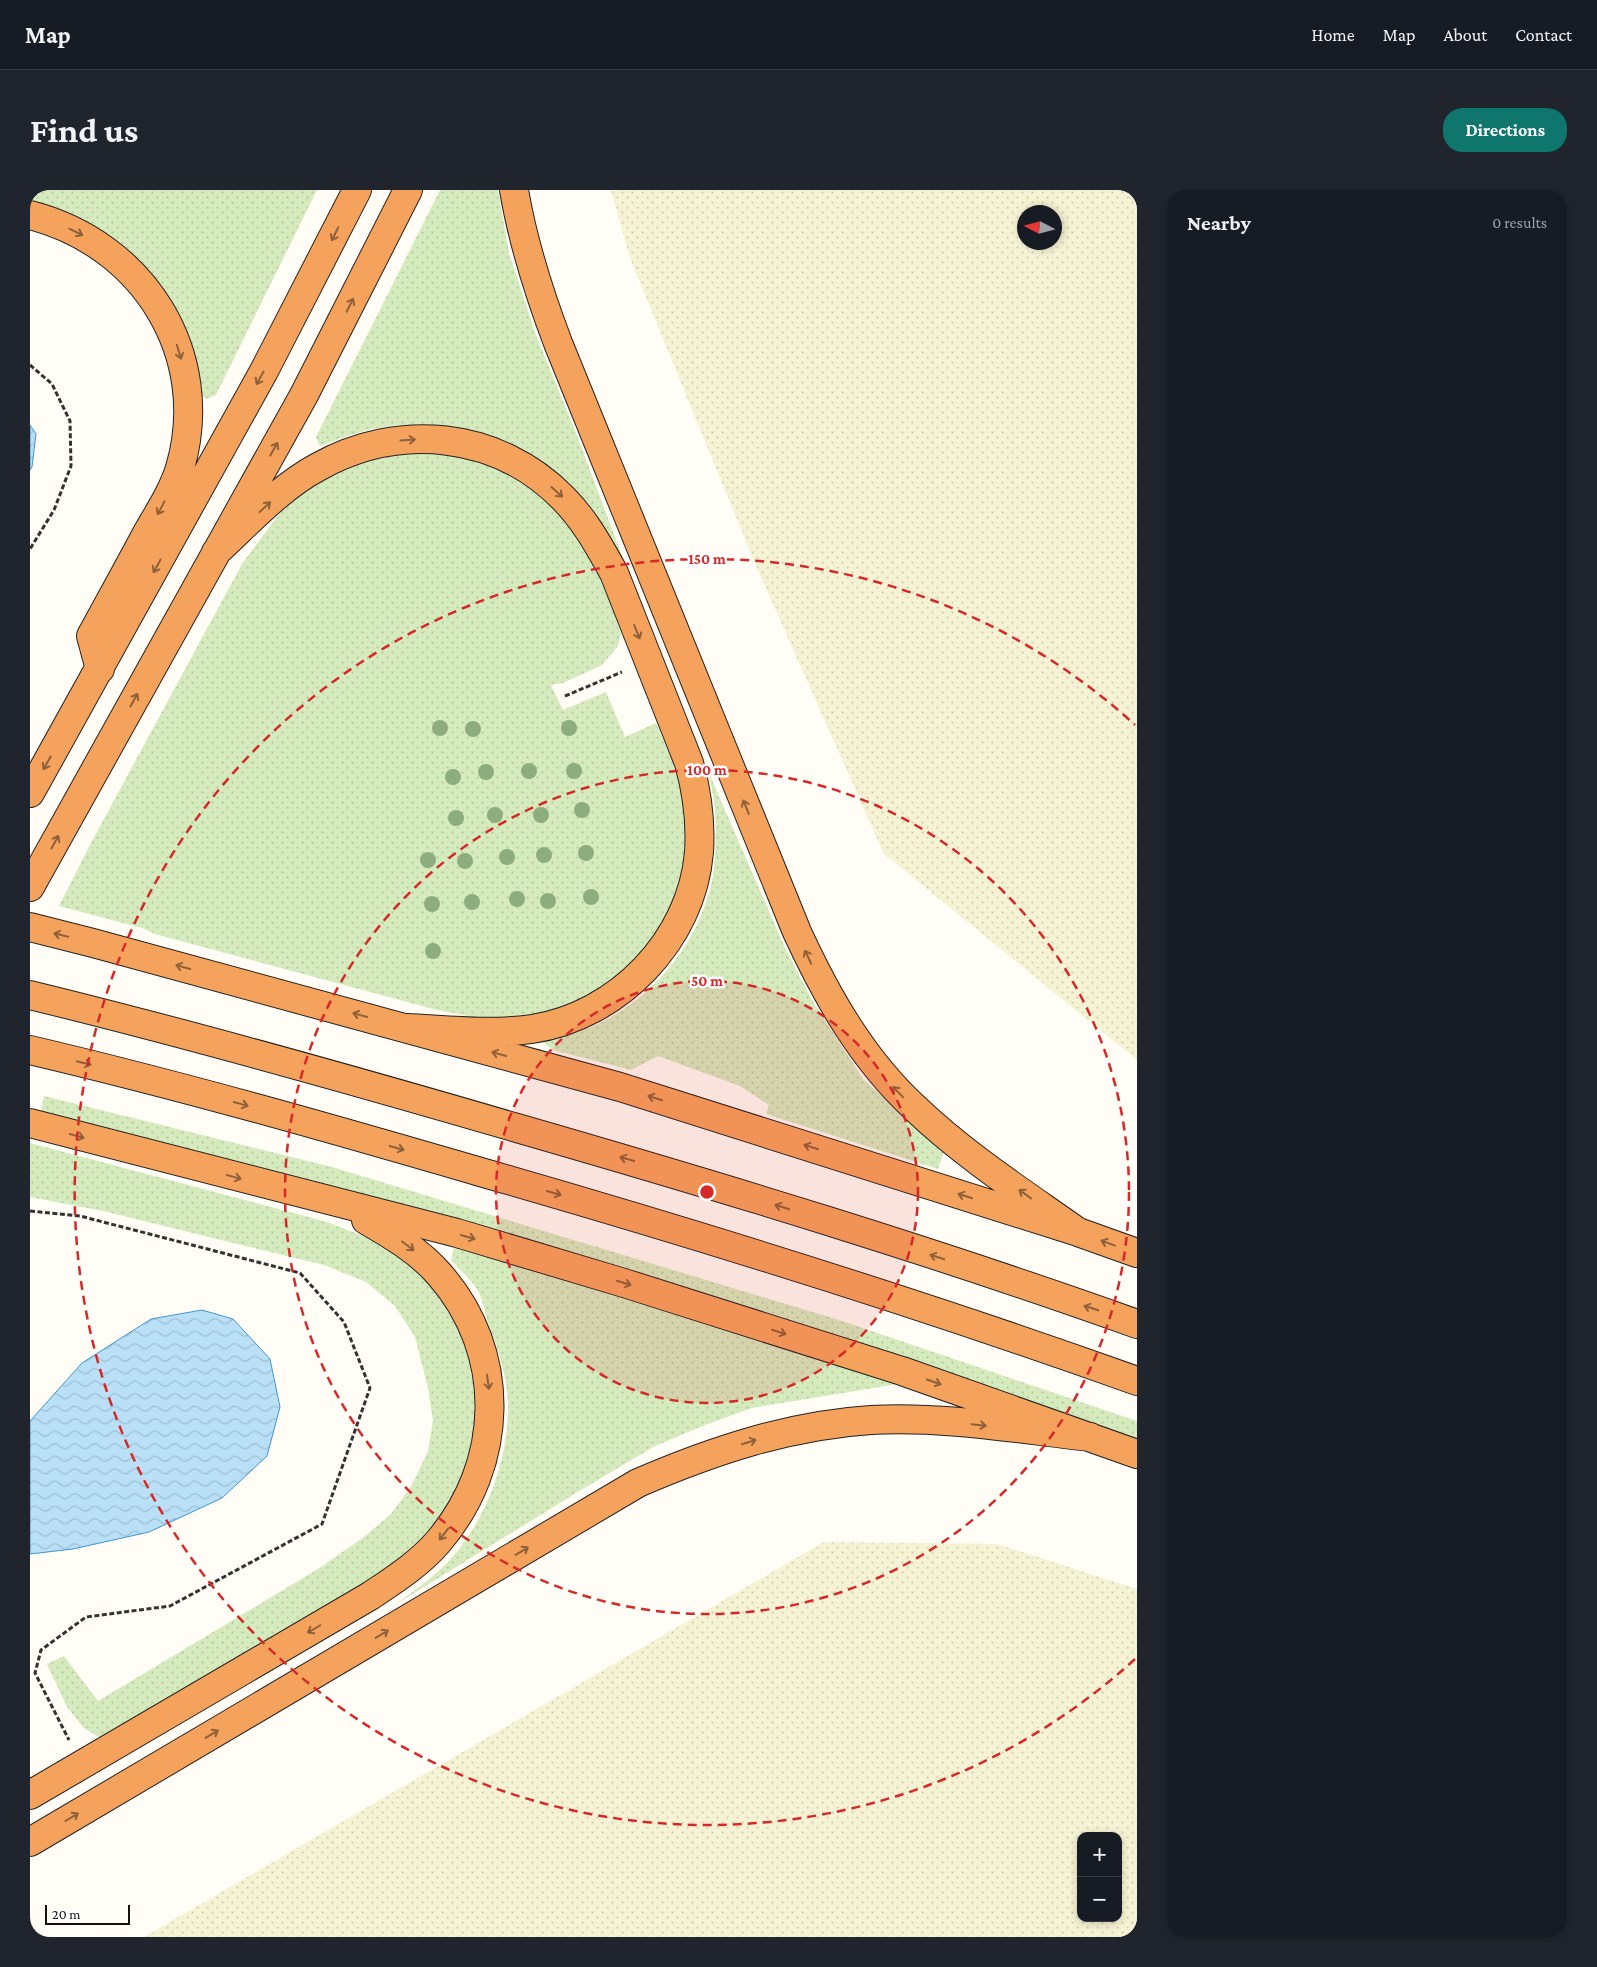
<!DOCTYPE html>
<html lang="en">
<head>
<meta charset="utf-8">
<style>
	body { margin:0; font-family:"Crimson Pro",serif; background:#20242c; color:#f1f3f6 }
	.controls { position:absolute; right:15px; bottom:15px; display:grid; overflow:hidden; border-radius:10px; box-shadow:0 2px 8px #0003 }
	.controls button { width:45px; height:45px; display:grid; place-items:center; padding:0; border:0; border-bottom:1px solid #363941; background:#171b24; color:#f1f3f6; font:25px sans-serif }
	.compass { position:absolute; left:987px; top:15px; width:45px; height:45px; border-radius:50%; background:#171b24; box-shadow:0 2px 8px #0003; rotate:276deg }
	.scale { position:absolute; left:15px; bottom:12px; width:85px; box-sizing:border-box; padding-left:5px; border:2px solid #111; border-top:0; font-size:14px; line-height:18px; white-space:nowrap; color:#111; -webkit-text-stroke:4px #fff; paint-order:stroke }
	.list { margin:0; padding:0; list-style:none }
	h2 { display:flex; justify-content:space-between; align-items:center; height:65px; margin:0; padding:0 20px; font-size:21px }
	h2 small { font-size:16px; font-weight:400; color:#9ea1a6 }
	.map { position:relative; flex:none; width:1107px; height:1747px; overflow:hidden; border-radius:20px }
	header { display:flex; align-items:center; gap:30px; box-sizing:border-box; height:70px; padding:0 25px; background:#171b24; border-bottom:1px solid #363941 }
	header strong { font-size:24px }
	nav { display:flex; gap:28px; margin-inline-start:auto; font-size:18px }
	.intro { display:flex; align-items:center; justify-content:space-between; box-sizing:border-box; height:120px; padding:0 30px }
	h1 { margin:0; font-size:35px }
	.button { padding:12px 22px; border-radius:20px; background:#0f766e; color:#fff; font-size:18px; font-weight:700 }
	main { display:flex; gap:30px; padding:0 30px }
	aside { flex:1; background:#171b24; border-radius:20px; box-shadow:0 2px 8px #0003 }
	.map>svg:first-child { display:block }
	.farmland { fill:url(#farmland-dots); fill-rule:evenodd }
	.grass { fill:url(#grass-dots) }
	.water { fill:url(#water-waves); stroke:#3f96cf }
	.lines { fill:none; stroke-linecap:round; stroke-linejoin:round }
	.highway-casing { stroke:#222; stroke-width:30 }
	.path { stroke:#333; stroke-width:3; stroke-dasharray:5 2.5; stroke-linecap:butt }
	.highway { stroke:#f5a25d; stroke-width:28 }
	.tree { fill:#8dad7f }
	.oneway { stroke:#8e613b }
	.ring { fill:none; stroke:#d62828; stroke-width:2.5; stroke-dasharray:9 6 }
	.centre { fill:#d62828; stroke:#fff; stroke-width:2.5 }
	.ring-label { font-size:15px; text-anchor:middle; font-weight:bold; fill:#d62828; stroke:#fff; stroke-width:5; stroke-linejoin:round; paint-order:stroke }
</style>
</head>
<body>
<header>
<strong>Map</strong>
<nav><a>Home</a><a>Map</a><a>About</a><a>Contact</a></nav>
</header>
<div class="intro"><h1>Find us</h1><a class="button">Directions</a></div>
<main>
<div class="map">
<svg width="1107" height="1747" viewBox="0 0 1107 1747">
	<defs>
		<pattern id="farmland-dots" width="8" height="8" patternUnits="userSpaceOnUse" patternTransform="scale(1.25)"><rect width="8" height="8" fill="#f6f3d4"/><path d="M2 2h.1M6 6h.1" fill="none" stroke="#d2cfb5" stroke-width="1.8" stroke-linecap="round"/></pattern>
		<pattern id="grass-dots" width="8" height="8" patternUnits="userSpaceOnUse" patternTransform="scale(1.25)"><rect width="8" height="8" fill="#d5ebbd"/><path d="M2 2h.1M6 6h.1" fill="none" stroke="#b6c8a1" stroke-width="1.8" stroke-linecap="round"/></pattern>
		<pattern id="water-waves" width="16" height="10" patternUnits="userSpaceOnUse" patternTransform="scale(1.25)"><rect width="16" height="10" fill="#b9e0f7"/><path d="M0 5q4-4 8 0t8 0" fill="none" stroke="#9ebfd3"/></pattern>
	</defs>
	<rect width="100%" height="100%" fill="#fffdf5"/>
	<!-- farmland -->
	<path class="farmland" d="M581,0H1107V870L854,664L726,376L600,68ZM994,22H1024V52H994Z
		M794,1352L967,1354L1107,1399V1747H114ZM1051,1646H1088V1728H1051Z"/>
	<!-- grass -->
	<path class="grass" d="M0,0H287L186,205L176,209L171,204C168,186 165,166 159,148C133,75 73,40 6,12H0Z
		M410,0H468L479,63L506,145L546,243L597,379C582,356 569,331 552,309C506,250 431,228 359,236C335,239 312,248 290,256L286,247Z
		M402,260L455,272L483,283L528,318L553,352L579,409L591,444L588,456L572,475L533,493L521,495L533,520L576,502L595,547L626,533L648,584L655,611L658,639L651,694L639,726L594,787L555,809L524,823L460,830L407,820L125,744L112,738L29,716L62,651L212,374L252,320L291,287L325,270Z
		M675,574L755,758L783,812L833,889L914,961L908,979L736,924L739,915L710,896L628,866L601,880L523,860L513,852C533,846 555,841 574,831C624,804 661,761 678,706C687,680 688,626 682,600C681,591 677,583 675,574Z
		M14,906L302,977L812,1131L1107,1231V1252L10,926Z
		M0,953L297,1032L346,1051L381,1075L402,1096L419,1119L430,1140L438,1164L446,1210V1233L443,1259L422,1316L397,1349L363,1380L72,1549L54,1538L37,1517L17,1474L34,1466L68,1511L288,1379L334,1347L361,1324L382,1295L398,1261L403,1231L398,1198L385,1147L365,1116L336,1092L294,1075L73,1021L0,1007Z
		M425,1055L572,1098L868,1194L722,1218L675,1235L625,1256L551,1300L360,1418C383,1402 406,1386 424,1365C459,1324 479,1266 478,1213C477,1187 468,1159 459,1135C455,1124 453,1109 447,1099C441,1089 429,1079 421,1070Z"/>
	<!-- water -->
	<path class="water" d="M0,235L6,244L2,277L0,280Z
		M172,1120L203,1129L240,1169L250,1217L237,1266L192,1308L119,1342L43,1359L0,1364V1231L52,1173L121,1129Z"/>
	<g class="lines">
		<!-- highway casing -->
		<g class="highway-casing">
			<path id="highway" d="M484,0C493,53 509,103 528,153L767,742C797,807 832,869 885,918C934,965 993,1003 1048,1042
				M0,25C113,54 183,164 150,278C143,301 129,322 117,343C99,377 80,411 61,446L70,479
				M186,362C218,333 249,298 288,277C368,232 467,241 533,308C555,330 569,356 584,383L659,573C667,602 671,632 669,662C662,750 588,826 502,839C461,845 418,840 377,838
				M0,603L234,181L327,0
				M0,697L274,205L378,0
				M0,737L63,753L590,897L1048,1042L1107,1063
				M0,805C164,845 326,891 487,938C695,998 903,1061 1107,1134
				M0,860C153,896 303,939 454,983C673,1046 892,1114 1107,1191
				M0,933L427,1043L594,1093L872,1181L1107,1264
				M0,1605L340,1406C364,1390 389,1374 408,1352C475,1274 478,1162 409,1084C389,1061 362,1045 336,1030
				M0,1652L608,1293C682,1261 760,1235 841,1230C914,1226 988,1239 1060,1247"/>
		</g>
		<!-- path -->
		<path class="path" d="M0,175L22,194L40,231L41,276L24,320L0,359
			M535,506L592,482
			M0,1021L50,1026L270,1083L314,1132L340,1198L292,1334L140,1416L56,1427L11,1460L5,1483L39,1550"/>
		<!-- highway -->
		<use href="#highway" class="highway"/>
	</g>
	<!-- trees -->
	<g class="tree">
		<circle cx="410" cy="538" r="8"/>
		<circle cx="539" cy="538" r="8"/>
		<circle cx="443" cy="539" r="8"/>
		<circle cx="499" cy="581" r="8"/>
		<circle cx="544" cy="581" r="8"/>
		<circle cx="456" cy="582" r="8"/>
		<circle cx="423" cy="587" r="8"/>
		<circle cx="552" cy="620" r="8"/>
		<circle cx="465" cy="625" r="8"/>
		<circle cx="511" cy="625" r="8"/>
		<circle cx="426" cy="628" r="8"/>
		<circle cx="556" cy="663" r="8"/>
		<circle cx="514" cy="665" r="8"/>
		<circle cx="477" cy="667" r="8"/>
		<circle cx="398" cy="670" r="8"/>
		<circle cx="435" cy="671" r="8"/>
		<circle cx="561" cy="707" r="8"/>
		<circle cx="487" cy="709" r="8"/>
		<circle cx="518" cy="711" r="8"/>
		<circle cx="442" cy="712" r="8"/>
		<circle cx="402" cy="714" r="8"/>
		<circle cx="403" cy="761" r="8"/>
	</g>
	<!-- one-way arrows -->
	<defs><path id="oneway-shaft" d="M-6 0H5M1.5-3L5.5 0L1.5 3" fill="none" stroke-width="1.6" stroke-linecap="round" stroke-linejoin="round" transform="scale(1.25)"/></defs>
	<g class="oneway">
		<use href="#oneway-shaft" transform="translate(46 42) rotate(26)"/>
		<use href="#oneway-shaft" transform="translate(305 44) rotate(116)"/>
		<use href="#oneway-shaft" transform="translate(320 115) rotate(-63)"/>
		<use href="#oneway-shaft" transform="translate(149 162) rotate(73)"/>
		<use href="#oneway-shaft" transform="translate(230 188) rotate(119)"/>
		<use href="#oneway-shaft" transform="translate(378 250) rotate(-4)"/>
		<use href="#oneway-shaft" transform="translate(244 259) rotate(-61)"/>
		<use href="#oneway-shaft" transform="translate(527 302) rotate(42)"/>
		<use href="#oneway-shaft" transform="translate(235 317) rotate(-43)"/>
		<use href="#oneway-shaft" transform="translate(131 318) rotate(118)"/>
		<use href="#oneway-shaft" transform="translate(127 376) rotate(119)"/>
		<use href="#oneway-shaft" transform="translate(607 442) rotate(68)"/>
		<use href="#oneway-shaft" transform="translate(104 510) rotate(-61)"/>
		<use href="#oneway-shaft" transform="translate(17 573) rotate(119)"/>
		<use href="#oneway-shaft" transform="translate(716 617) rotate(-112)"/>
		<use href="#oneway-shaft" transform="translate(25 652) rotate(-61)"/>
		<use href="#oneway-shaft" transform="translate(31 745) rotate(-166)"/>
		<use href="#oneway-shaft" transform="translate(778 767) rotate(-115)"/>
		<use href="#oneway-shaft" transform="translate(153 777) rotate(-165)"/>
		<use href="#oneway-shaft" transform="translate(330 825) rotate(-165)"/>
		<use href="#oneway-shaft" transform="translate(469 864) rotate(-165)"/>
		<use href="#oneway-shaft" transform="translate(54 873) rotate(14)"/>
		<use href="#oneway-shaft" transform="translate(868 902) rotate(-134)"/>
		<use href="#oneway-shaft" transform="translate(625 908) rotate(-163)"/>
		<use href="#oneway-shaft" transform="translate(211 914) rotate(15)"/>
		<use href="#oneway-shaft" transform="translate(47 946) rotate(15)"/>
		<use href="#oneway-shaft" transform="translate(781 957) rotate(-162)"/>
		<use href="#oneway-shaft" transform="translate(367 958) rotate(16)"/>
		<use href="#oneway-shaft" transform="translate(597 969) rotate(-164)"/>
		<use href="#oneway-shaft" transform="translate(204 987) rotate(15)"/>
		<use href="#oneway-shaft" transform="translate(524 1003) rotate(16)"/>
		<use href="#oneway-shaft" transform="translate(995 1004) rotate(-144)"/>
		<use href="#oneway-shaft" transform="translate(935 1006) rotate(-162)"/>
		<use href="#oneway-shaft" transform="translate(752 1017) rotate(-162)"/>
		<use href="#oneway-shaft" transform="translate(438 1047) rotate(16)"/>
		<use href="#oneway-shaft" transform="translate(1078 1053) rotate(-160)"/>
		<use href="#oneway-shaft" transform="translate(378 1056) rotate(37)"/>
		<use href="#oneway-shaft" transform="translate(907 1067) rotate(-162)"/>
		<use href="#oneway-shaft" transform="translate(594 1093) rotate(17)"/>
		<use href="#oneway-shaft" transform="translate(1061 1118) rotate(-162)"/>
		<use href="#oneway-shaft" transform="translate(749 1142) rotate(18)"/>
		<use href="#oneway-shaft" transform="translate(458 1192) rotate(82)"/>
		<use href="#oneway-shaft" transform="translate(904 1192) rotate(19)"/>
		<use href="#oneway-shaft" transform="translate(949 1235) rotate(6)"/>
		<use href="#oneway-shaft" transform="translate(719 1252) rotate(-17)"/>
		<use href="#oneway-shaft" transform="translate(414 1344) rotate(128)"/>
		<use href="#oneway-shaft" transform="translate(492 1361) rotate(-31)"/>
		<use href="#oneway-shaft" transform="translate(284 1439) rotate(150)"/>
		<use href="#oneway-shaft" transform="translate(352 1444) rotate(-31)"/>
		<use href="#oneway-shaft" transform="translate(182 1544) rotate(-31)"/>
		<use href="#oneway-shaft" transform="translate(42 1627) rotate(-31)"/>
	</g>
	<!-- distance rings -->
	<circle cx="677" cy="1002" r="211" fill="#d62828" fill-opacity=".12"/>
	<g class="ring">
		<circle cx="677" cy="1002" r="211"/>
		<circle cx="677" cy="1002" r="422"/>
		<path d="M1105 1469A633 633 0 1 1 1105 535"/>
	</g>
	<circle cx="677" cy="1002" r="8" class="centre"/>
	<g class="ring-label">
		<text x="677" y="374">150 m</text>
		<text x="677" y="585">100 m</text>
		<text x="677" y="796">50 m</text>
	</g>
</svg>
<div class="controls">
<button>+</button>
<button>−</button>
</div>
<svg class="compass" viewBox="-18 -18 36 36"><path d="M0-13l5 13h-10z" fill="#e53935"/><path d="M0 13l5-13h-10z" fill="#9ea1a6"/></svg>
<div class="scale">20 m</div>
</div>
<aside>
<h2>Nearby<small>0 results</small></h2>
<ul class="list">
</ul>
</aside>
</main>
</body>
</html>
